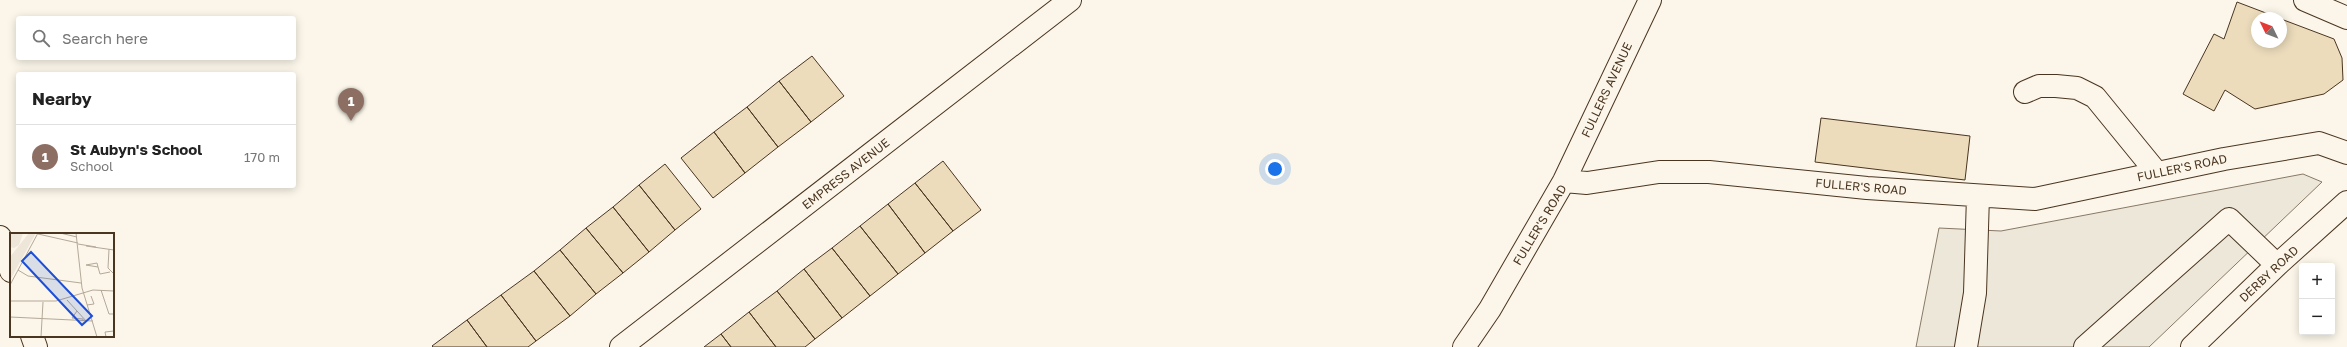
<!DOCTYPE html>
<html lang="en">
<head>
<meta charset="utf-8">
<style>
	body { margin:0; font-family:"Golos Text",sans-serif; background:#f2f2f2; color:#222 }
	.controls { position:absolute; right:12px; bottom:12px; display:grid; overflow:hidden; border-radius:4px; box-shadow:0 2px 10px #0003 }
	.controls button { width:36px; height:36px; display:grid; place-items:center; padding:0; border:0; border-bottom:1px solid #e0e0e0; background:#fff; color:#222; font:20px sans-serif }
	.compass { position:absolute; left:2251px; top:12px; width:36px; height:36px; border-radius:50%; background:#fff; box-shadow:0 2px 10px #0003; rotate:313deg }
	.you { position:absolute; left:1275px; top:169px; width:14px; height:14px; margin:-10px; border:3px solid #fff; border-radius:50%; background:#1a73e8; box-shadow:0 0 0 6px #1a73e833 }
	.badge { display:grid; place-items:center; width:26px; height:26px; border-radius:50%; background:#0b8043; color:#fff; font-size:13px; font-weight:700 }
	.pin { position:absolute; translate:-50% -33px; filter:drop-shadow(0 1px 2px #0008) }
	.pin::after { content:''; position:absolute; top:21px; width:14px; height:12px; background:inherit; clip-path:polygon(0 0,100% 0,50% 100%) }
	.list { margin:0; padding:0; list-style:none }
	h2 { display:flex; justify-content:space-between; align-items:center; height:52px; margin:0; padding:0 16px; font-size:17px }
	h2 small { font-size:13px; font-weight:400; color:#767676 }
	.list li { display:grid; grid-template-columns:26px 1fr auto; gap:12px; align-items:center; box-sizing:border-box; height:64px; padding:0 16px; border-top:1px solid #e0e0e0 }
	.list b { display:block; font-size:15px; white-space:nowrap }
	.list p { margin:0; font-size:13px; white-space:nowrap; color:#767676 }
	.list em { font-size:13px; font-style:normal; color:#767676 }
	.icon { flex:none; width:22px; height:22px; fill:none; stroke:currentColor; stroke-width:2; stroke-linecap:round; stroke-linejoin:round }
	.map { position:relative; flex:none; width:2347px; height:347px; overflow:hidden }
	.search { position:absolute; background:#fff; box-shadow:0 2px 10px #0003; left:16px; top:16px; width:280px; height:44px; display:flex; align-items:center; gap:10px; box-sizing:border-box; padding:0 14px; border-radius:4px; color:#767676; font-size:15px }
	.panel { position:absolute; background:#fff; box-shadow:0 2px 10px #0003; left:16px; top:72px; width:280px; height:116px; border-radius:4px }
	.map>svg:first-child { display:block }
	.parking { fill:#ede7d9; stroke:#887966 }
	.building { fill:#ecdcbc; stroke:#4a3520 }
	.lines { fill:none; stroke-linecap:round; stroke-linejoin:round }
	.minor-casing { stroke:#4a3520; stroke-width:24 }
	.major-casing { stroke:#4a3520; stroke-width:24 }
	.minor { stroke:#fbf6e9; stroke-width:22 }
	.major { stroke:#fbf6e9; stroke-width:22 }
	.labels { text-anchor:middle; stroke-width:3; stroke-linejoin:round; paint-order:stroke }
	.street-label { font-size:12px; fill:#4a3520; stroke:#fbf6e9 }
	.inset-road { fill:none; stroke:#b4a999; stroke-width:1 }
	.view { fill:#1d4ed8; fill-opacity:0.15; stroke:#1d4ed8; stroke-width:2 }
	.inset-edge { fill:none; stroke:#4a3520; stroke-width:2 }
</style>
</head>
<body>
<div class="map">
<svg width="2347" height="347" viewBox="0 0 2347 347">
	<rect width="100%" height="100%" fill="#fbf6e9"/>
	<!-- parking -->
	<path class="parking" d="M2303,174L2322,182L2149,347H1916L1939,228L2001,231Z"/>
	<!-- building -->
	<path class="building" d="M2237,2L2279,18H2257V42H2281V19L2334,39L2342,58L2343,80L2324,94L2255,109L2225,90L2214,111L2183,94L2214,34L2224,39Z
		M812,56L844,96L811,122L779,81Z
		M779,81L811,122L778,147L747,107Z
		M747,107L778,147L745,173L714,132Z
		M1821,118L1970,136L1965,180L1815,162Z
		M714,132L745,173L713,198L681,158Z
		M943,161L981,210L953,231L915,183Z
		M665,164L701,209L675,230L639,185Z
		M915,183L953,231L925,253L888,204Z
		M639,185L675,230L649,252L613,207Z
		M888,204L925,253L898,274L860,226Z
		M613,207L649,252L623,273L586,228Z
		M860,226L898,274L870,296L832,248Z
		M586,228L623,273L596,294L560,250Z
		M832,248L870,296L842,318L804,269Z
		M560,250L596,294L570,316L534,271Z
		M804,269L842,318L815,339L777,291Z
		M534,271L570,316L536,341L501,295Z
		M777,291L815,339L805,347H776L749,312Z
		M501,295L536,341L528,347H487L467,320Z
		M749,312L776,347H731L721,334Z
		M467,320L487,347H433L432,346Z
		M721,334L731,347H704Z"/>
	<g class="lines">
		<!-- minor casing -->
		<g class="minor-casing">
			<path id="minor" d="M2025,92L2039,86H2056L2077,88L2095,97L2157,173
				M1564,181L1587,183L1659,172H1709L1867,188L2035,199L2224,159L2319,143L2347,153
				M621,347L1070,0
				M1464,347L1490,309L1564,181L1650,0
				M1966,347L1975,293L1978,196
				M2085,347L2229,219L2277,265
				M2192,347L2277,265L2347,202"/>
		</g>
		<!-- major casing -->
		<g class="major-casing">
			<path id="major" d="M2305,0L2347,18
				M0,237L11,271
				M32,336L36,347"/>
		</g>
		<!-- minor -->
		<use href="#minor" class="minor"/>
		<!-- major -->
		<use href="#major" class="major"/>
	</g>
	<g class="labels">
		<!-- street labels -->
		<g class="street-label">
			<text transform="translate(1607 90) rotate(-65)" y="4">FULLERS AVENUE</text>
			<text transform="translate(2182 168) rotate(-12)" y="4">FULLER'S ROAD</text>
			<text transform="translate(846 174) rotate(-38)" y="4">EMPRESS AVENUE</text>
			<text transform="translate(1861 187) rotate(5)" y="4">FULLER'S ROAD</text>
			<text transform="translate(1540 225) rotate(-59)" y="4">FULLER'S ROAD</text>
			<text transform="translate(2269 274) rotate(-43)" y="4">DERBY ROAD</text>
		</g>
	</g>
	<!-- overview -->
	<g transform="translate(10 233)">
		<rect width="104" height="104" fill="#fbf6e9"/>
		<path d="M0,0H13L9,12L4,15L0,14ZM19,0H26L0,47V24Z" fill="#ede6d9"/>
		<path class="inset-road" d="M50,0L67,4M66,0L72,55L87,104M28,1L68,10M68,11L86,14M76,13L104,17M99,16L98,35L104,41M88,34L87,30L76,32L88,34L90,41L100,39M8,37L18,43L71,50M0,52L28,0M91,57L99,81H104M57,67L77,89M0,68H46L83,57L104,58M77,72L84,71L81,63M67,78L62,85L73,86V88M0,84L83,88M31,104L33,69M96,104L95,99L104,98"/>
		<path class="view" d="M21,19L82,83L72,92L12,28Z"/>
		<rect width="104" height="104" class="inset-edge"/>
	</g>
</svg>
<div class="controls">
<button>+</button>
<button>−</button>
</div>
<svg class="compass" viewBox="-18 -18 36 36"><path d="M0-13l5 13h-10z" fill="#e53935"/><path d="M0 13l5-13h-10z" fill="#767676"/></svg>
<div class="you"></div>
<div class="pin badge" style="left:351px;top:121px;background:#8d6e63">1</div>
<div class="search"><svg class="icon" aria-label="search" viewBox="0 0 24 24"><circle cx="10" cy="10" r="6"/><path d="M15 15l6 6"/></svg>Search here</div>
<section class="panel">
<h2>Nearby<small></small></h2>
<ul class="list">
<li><span class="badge" style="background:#8d6e63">1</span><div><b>St Aubyn's School</b><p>School</p></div><em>170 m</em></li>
</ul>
</section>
</div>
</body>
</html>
